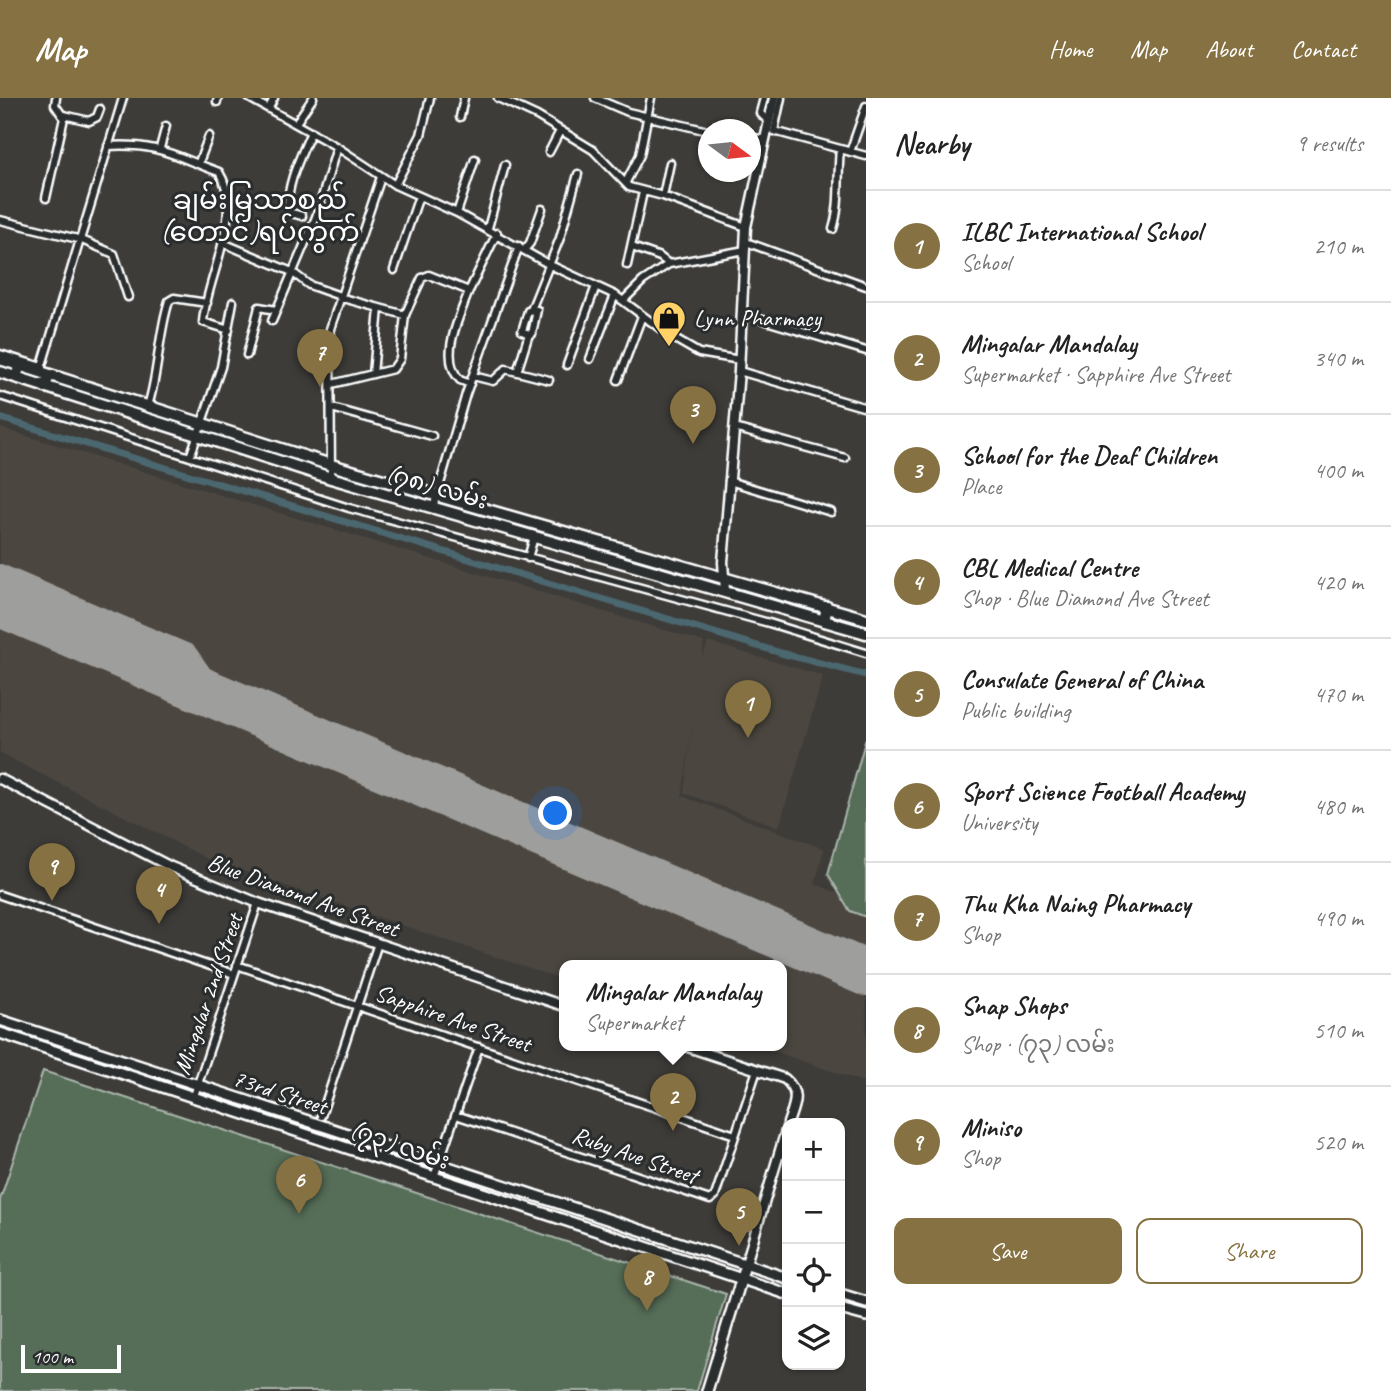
<!DOCTYPE html>
<html lang="en">
<head>
<meta charset="utf-8">
<style>
	body { margin:0; font-family:Caveat,"Noto Sans Myanmar",sans-serif; background:#f6f6f6; color:#222 }
	.controls { position:absolute; right:21px; bottom:21px; display:grid; overflow:hidden; border-radius:14px; box-shadow:0 2px 5px #0004 }
	.controls button { width:63px; height:63px; display:grid; place-items:center; padding:0; border:0; border-bottom:2px solid #e0e0e0; background:#fff; color:#222; font:35px sans-serif }
	.compass { position:absolute; left:698px; top:21px; width:63px; height:63px; border-radius:50%; background:#fff; box-shadow:0 2px 5px #0004; rotate:105deg }
	.scale { position:absolute; left:21px; bottom:18px; width:100px; box-sizing:border-box; padding-left:7px; border:4px solid #fff; border-top:0; font-size:19px; line-height:24px; white-space:nowrap; color:#fff; -webkit-text-stroke:5px #2a2d2e; paint-order:stroke }
	.you { position:absolute; left:556px; top:716px; width:24px; height:24px; margin:-18px; border:5px solid #fff; border-radius:50%; background:#1a73e8; box-shadow:0 0 0 10px #1a73e833 }
	.badge { display:grid; place-items:center; width:46px; height:46px; border-radius:50%; background:#857141; color:#fff; font-size:23px; font-weight:700 }
	.pin { position:absolute; translate:-50% -58px; filter:drop-shadow(0 2px 4px #0008) }
	.pin::after { content:''; position:absolute; top:37px; width:24px; height:21px; background:inherit; clip-path:polygon(0 0,100% 0,50% 100%) }
	.popup { position:absolute; left:559px; top:862px; width:228px; height:91px; box-sizing:border-box; display:grid; place-content:center; border-radius:14px; background:#fff; filter:drop-shadow(0 2px 5px #0005); font-size:23px; white-space:nowrap; color:#767676 }
	.popup b { font-size:26px; color:#222 }
	.popup::after { content:''; position:absolute; left:50%; top:100%; margin-left:-14px; border:14px solid transparent; border-top-color:#fff }
	.list { margin:0; padding:0; list-style:none }
	h2 { display:flex; justify-content:space-between; align-items:center; height:91px; margin:0; padding:0 28px; font-size:30px }
	h2 small { font-size:23px; font-weight:400; color:#767676 }
	.list li { display:grid; grid-template-columns:46px 1fr auto; gap:21px; align-items:center; box-sizing:border-box; height:112px; padding:0 28px; border-top:2px solid #e0e0e0 }
	.list b { display:block; font-size:26px; white-space:nowrap }
	.list p { margin:0; font-size:23px; white-space:nowrap; color:#767676 }
	.list em { font-size:23px; font-style:normal; color:#767676 }
	.actions { display:flex; gap:14px; padding:21px 28px }
	.actions a { flex:1; padding:16px 0; border:2px solid #857141; border-radius:14px; text-align:center; font-size:24px; color:#857141 }
	.actions .main { background:#857141; color:#fff }
	.icon { flex:none; width:38px; height:38px; fill:none; stroke:currentColor; stroke-width:2; stroke-linecap:round; stroke-linejoin:round }
	.map { position:relative; flex:none; width:866px; height:1293px; overflow:hidden }
	header { display:flex; align-items:center; gap:42px; box-sizing:border-box; height:98px; padding:0 35px; background:#857141; color:#fff }
	header strong { font-size:33px }
	nav { display:flex; gap:38px; margin-inline-start:auto; font-size:24px }
	main { display:flex }
	aside { flex:1; background:#fff }
	.map>svg:first-child { display:block }
	.built { fill:#4c4641 }
	.green { fill:#566d59; stroke:#aab6ac; stroke-width:2 }
	.lines { fill:none; stroke-linecap:round; stroke-linejoin:round }
	.canal { stroke:#4b676f; stroke-width:7 }
	.taxiway { stroke:#9e9e9c; stroke-width:18 }
	.runway { stroke:#9e9e9c; stroke-width:46 }
	.minor-casing { stroke:#fff; stroke-width:11 }
	.tertiary-casing { stroke:#fff; stroke-width:13 }
	.secondary-casing { stroke:#fff; stroke-width:14 }
	.primary-casing { stroke:#fff; stroke-width:15 }
	.trunk-casing { stroke:#fff; stroke-width:15 }
	.minor { stroke:#2a2d2e; stroke-width:6 }
	.tertiary { stroke:#2a2d2e; stroke-width:8 }
	.secondary { stroke:#2a2d2e; stroke-width:9 }
	.primary { stroke:#2a2d2e; stroke-width:10 }
	.trunk { stroke:#2a2d2e; stroke-width:10 }
	.labels { text-anchor:middle; stroke-width:6; stroke-linejoin:round; paint-order:stroke }
	.poi-label { font-size:24px; fill:#fff; stroke:#2a2d2e; text-anchor:start }
	.street-label { font-size:24px; fill:#fff; stroke:#2a2d2e }
	.quarter-label { font-size:28px; fill:#fff; stroke:#2a2d2e }
</style>
</head>
<body>
<header>
<strong>Map</strong>
<nav><a>Home</a><a>Map</a><a>About</a><a>Contact</a></nav>
</header>
<main>
<div class="map">
<svg width="866" height="1293" viewBox="0 0 866 1293">
	<rect width="100%" height="100%" fill="#3e3c39"/>
	<filter id="ink" filterUnits="userSpaceOnUse"><feTurbulence type="fractalNoise" baseFrequency=".0143" numOctaves="2"/><feDisplacementMap in="SourceGraphic" scale="14" xChannelSelector="R" yChannelSelector="G"/><feConvolveMatrix kernelMatrix="1 2 1 2 8 2 1 2 1" color-interpolation-filters="sRGB"/></filter>
	<g filter="url(#ink)">
		<!-- built -->
		<path class="built" d="M0,330L704,544L702,561L708,544L823,578L779,729L684,695L693,622L682,698L824,751L815,786L866,806V985L756,947H782V867H564V882L210,762L0,655Z"/>
		<!-- green -->
		<path class="green" d="M866,640V819L850,813L828,776Z
			M43,973L726,1196L697,1293H0V1102Z"/>
		<g class="lines">
			<!-- canal -->
			<path class="canal" d="M0,320L781,555L866,577"/>
			<!-- taxiway -->
			<path class="taxiway" d="M0,475L188,555L219,599
				M864,874L866,879"/>
			<!-- runway -->
			<path class="runway" d="M0,506L866,875"/>
			<!-- minor casing -->
			<g class="minor-casing">
				<path id="minor" d="M249,0L337,49L395,87L457,115L548,166L615,197L673,240L699,255L740,262
					M498,0L537,18L593,52L629,89L663,98L746,129
					M595,0L628,14L708,33
					M764,0L760,15L768,23
					M781,0L774,33L866,58
					M217,4L218,0
					M269,10L274,0
					M64,17L89,23L97,19L100,11
					M460,19L464,0
					M296,25L313,0
					M750,40L763,41
					M108,48C159,45 174,58 219,74C245,115 206,181 203,224L229,232
					M160,50L166,28
					M549,54L560,33
					M850,54L866,8
					M199,64L209,38
					M626,84L640,57L651,0
					M395,87L421,37L430,0
					M663,98L670,65
					M46,100L64,20L55,7L56,0
					M457,115L475,61
					M302,118L288,114C286,86 300,60 311,34
					M0,122L82,142L114,156L128,199
					M488,130L505,67
					M833,131C841,105 837,79 840,51
					M746,144L866,188
					M223,145L292,174L309,187L340,198
					M632,149L660,159L669,166
					M525,151L530,145L542,111
					M627,167L643,94
					M394,172L419,98
					M469,193C460,218 438,259 460,282L470,286
					M339,199L405,217
					M624,202L643,183L669,166L745,152
					M531,212L560,140L578,76
					M743,216L866,253
					M272,223L316,119L337,49
					M0,256L42,269
					M247,257L259,209L276,212
					M590,261L615,197
					M567,267L596,188
					M739,273L863,309
					M40,274L123,0
					M517,274L529,236H532L537,212L528,213L522,233L529,236
					M373,276L379,210
					M473,278L493,283L506,271L549,282
					M618,282L642,218
					M332,286L393,271L400,261L405,217L422,180L429,177L469,193L497,135
					M0,298L349,410L769,525L866,555
					M148,308C159,273 158,237 169,203L174,200L207,205
					M332,310L432,338
					M734,330L845,360
					M190,359L221,269L233,204
					M331,380L330,231L381,79
					M729,383L831,414
					M433,410L466,296L519,148
					M528,460L534,439
					M0,797L234,876
					M237,867L735,1037
					M194,998L258,805
					M456,1017L710,1102L715,1098L757,972
					M321,1018L378,845
					M434,1079L479,949"/>
			</g>
			<!-- tertiary casing -->
			<g class="tertiary-casing">
				<path id="tertiary" d="M725,493L723,464L739,273L746,129L774,0
					M0,681L171,769L258,805L564,908
					M682,947L785,981C801,995 794,1007 788,1025
					M741,1182L787,1029"/>
			</g>
			<!-- secondary casing -->
			<g class="secondary-casing">
				<path id="secondary" d="M0,922L787,1180
					M0,935L787,1196
					M840,1196L866,1204
					M840,1211L866,1218
					M707,1293L741,1182"/>
			</g>
			<!-- primary casing -->
			<g class="primary-casing">
				<path id="primary" d="M0,261L331,367L866,521
					M0,274L331,380L866,535"/>
			</g>
			<!-- trunk casing -->
			<g class="trunk-casing">
				<path id="trunk" d="M16,279L20,267
					M45,289L49,277
					M824,523L827,509"/>
			</g>
			<!-- minor -->
			<use href="#minor" class="minor"/>
			<!-- tertiary -->
			<use href="#tertiary" class="tertiary"/>
			<!-- secondary -->
			<use href="#secondary" class="secondary"/>
			<!-- primary -->
			<use href="#primary" class="primary"/>
			<!-- trunk -->
			<use href="#trunk" class="trunk"/>
		</g>
	</g>
	<!-- icons -->
	<defs>
		<g id="shop-pin" transform="scale(1.75)"><path d="M0 17L-7.5 6A9.5 9.5 0 1 1 7.5 6Z" fill="#ffd166" stroke="#2a2d2e"/><path d="M-5-2.5h2.3a2.7 3.5 0 0 1 5.4 0H5L5.5 6h-11ZM-1.5-2.5h3a1.5 2.3 0 0 0-3 0Z" fill="#111"/></g>
	</defs>
	<g fill-rule="evenodd">
		<use href="#shop-pin" x="669" y="220"/>
	</g>
	<g class="labels">
		<!-- poi labels -->
		<g class="poi-label">
			<text x="694" y="228">Lynn Pharmacy</text>
		</g>
		<!-- street labels -->
		<g class="street-label">
			<text transform="translate(437 389) rotate(16)" y="8">(၇၈) လမ်း</text>
			<text transform="translate(303 797) rotate(20)" y="8">Blue Diamond Ave Street</text>
			<text transform="translate(208 896) rotate(-71)" y="8">Mingalar 2nd Street</text>
			<text transform="translate(453 920) rotate(19)" y="8">Sapphire Ave Street</text>
			<text transform="translate(280 994) rotate(18)" y="8">73rd Street</text>
			<text transform="translate(400 1047) rotate(19)" y="8">(၇၃) လမ်း</text>
			<text transform="translate(635 1057) rotate(19)" y="8">Ruby Ave Street</text>
		</g>
		<!-- quarter labels -->
		<g class="quarter-label">
			<text x="260" y="111">ချမ်းမြသာစည်<tspan x="260" dy="32">(တောင်)ရပ်ကွက်</tspan></text>
		</g>
	</g>
</svg>
<div class="controls">
<button>+</button>
<button>−</button>
<button><svg class="icon" aria-label="locate" viewBox="0 0 24 24"><circle cx="12" cy="12" r="6"/><path d="M12 2v4M12 18v4M2 12h4M18 12h4"/></svg></button>
<button><svg class="icon" aria-label="layers" viewBox="0 0 24 24"><path d="M12 4l9 5-9 5-9-5zM3 14l9 5 9-5"/></svg></button>
</div>
<svg class="compass" viewBox="-18 -18 36 36"><path d="M0-13l5 13h-10z" fill="#e53935"/><path d="M0 13l5-13h-10z" fill="#767676"/></svg>
<div class="scale">100 m</div>
<div class="you"></div>
<div class="pin badge" style="left:748px;top:640px">1</div>
<div class="pin badge" style="left:673px;top:1033px">2</div>
<div class="popup"><b>Mingalar Mandalay</b>Supermarket</div>
<div class="pin badge" style="left:693px;top:346px">3</div>
<div class="pin badge" style="left:159px;top:826px">4</div>
<div class="pin badge" style="left:739px;top:1148px">5</div>
<div class="pin badge" style="left:299px;top:1116px">6</div>
<div class="pin badge" style="left:320px;top:289px">7</div>
<div class="pin badge" style="left:647px;top:1213px">8</div>
<div class="pin badge" style="left:52px;top:803px">9</div>
</div>
<aside>
<h2>Nearby<small>9 results</small></h2>
<ul class="list">
<li><span class="badge">1</span><div><b>ILBC International School</b><p>School</p></div><em>210 m</em></li>
<li><span class="badge">2</span><div><b>Mingalar Mandalay</b><p>Supermarket · Sapphire Ave Street</p></div><em>340 m</em></li>
<li><span class="badge">3</span><div><b>School for the Deaf Children</b><p>Place</p></div><em>400 m</em></li>
<li><span class="badge">4</span><div><b>CBL Medical Centre</b><p>Shop · Blue Diamond Ave Street</p></div><em>420 m</em></li>
<li><span class="badge">5</span><div><b>Consulate General of China</b><p>Public building</p></div><em>470 m</em></li>
<li><span class="badge">6</span><div><b>Sport Science Football Academy</b><p>University</p></div><em>480 m</em></li>
<li><span class="badge">7</span><div><b>Thu Kha Naing Pharmacy</b><p>Shop</p></div><em>490 m</em></li>
<li><span class="badge">8</span><div><b>Snap Shops</b><p>Shop · (၇၃) လမ်း</p></div><em>510 m</em></li>
<li><span class="badge">9</span><div><b>Miniso</b><p>Shop</p></div><em>520 m</em></li>
</ul>
<div class="actions"><a class="main">Save</a><a>Share</a></div>
</aside>
</main>
</body>
</html>
